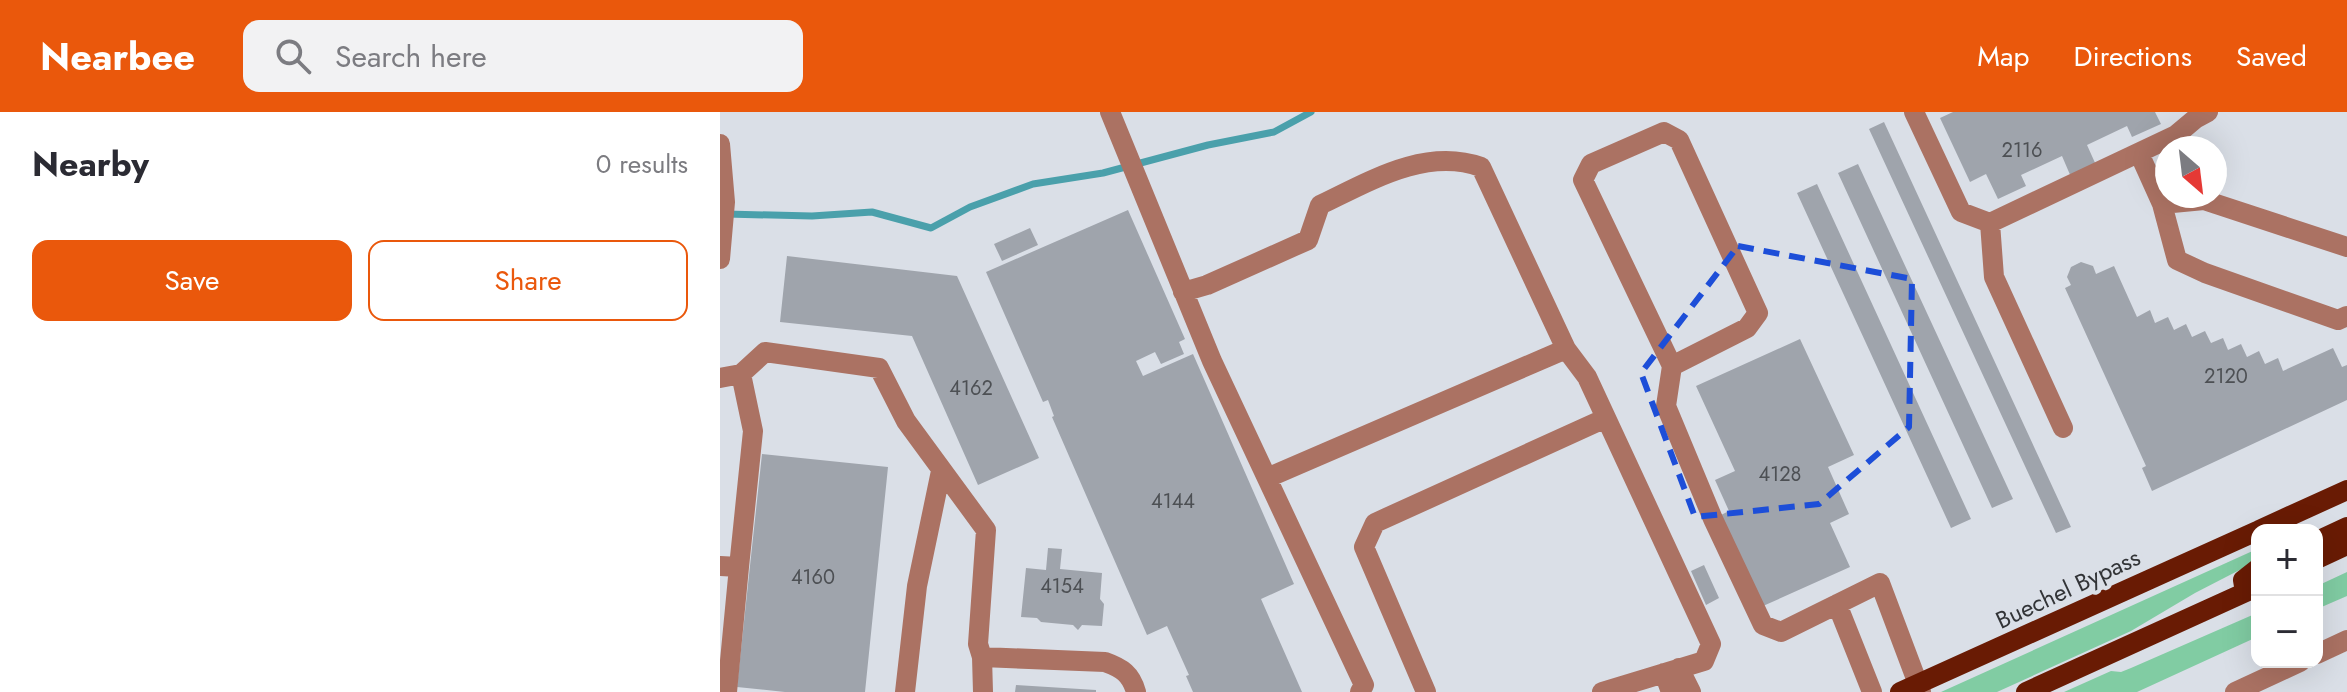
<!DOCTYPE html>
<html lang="en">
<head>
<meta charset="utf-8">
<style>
	body { margin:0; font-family:Jost,sans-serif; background:#f2f2f3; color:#2b2b33 }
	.controls { position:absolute; right:24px; bottom:24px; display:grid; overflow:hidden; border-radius:16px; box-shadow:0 8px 32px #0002 }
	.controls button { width:72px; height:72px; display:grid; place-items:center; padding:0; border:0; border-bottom:2px solid #e1e1e2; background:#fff; color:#2b2b33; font:40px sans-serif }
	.compass { position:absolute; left:1435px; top:24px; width:72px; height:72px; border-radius:50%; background:#fff; box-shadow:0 8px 32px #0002; rotate:152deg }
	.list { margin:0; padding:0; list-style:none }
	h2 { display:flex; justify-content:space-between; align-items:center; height:104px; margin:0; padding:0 32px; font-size:34px }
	h2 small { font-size:26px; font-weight:400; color:#7c7c81 }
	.actions { display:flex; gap:16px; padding:24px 32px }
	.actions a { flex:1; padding:18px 0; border:2px solid #ea580c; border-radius:16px; text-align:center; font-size:28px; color:#ea580c }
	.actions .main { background:#ea580c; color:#fff }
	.icon { flex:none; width:44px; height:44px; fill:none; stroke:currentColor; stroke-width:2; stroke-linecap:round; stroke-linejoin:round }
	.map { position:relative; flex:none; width:1627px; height:580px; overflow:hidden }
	header { display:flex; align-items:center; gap:48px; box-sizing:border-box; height:112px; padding:0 40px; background:#ea580c; color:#fff }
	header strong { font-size:38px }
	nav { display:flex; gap:44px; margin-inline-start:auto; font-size:28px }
	.search { width:560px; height:72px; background:#f2f2f3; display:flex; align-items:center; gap:20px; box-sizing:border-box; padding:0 28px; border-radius:16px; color:#7c7c81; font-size:30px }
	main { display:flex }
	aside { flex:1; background:#fff }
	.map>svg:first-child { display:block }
	.green { fill:#81cca3 }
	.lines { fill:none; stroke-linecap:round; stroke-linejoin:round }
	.stream { stroke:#4aa0ab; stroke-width:7 }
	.building { fill:#9fa4ac }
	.minor { stroke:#ab7263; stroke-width:20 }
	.major { stroke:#691b04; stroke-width:20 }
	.marked { fill:none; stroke:#1d4ed8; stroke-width:6; stroke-dasharray:16 10; stroke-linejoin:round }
	.labels { text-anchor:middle; stroke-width:8; stroke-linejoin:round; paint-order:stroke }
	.number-label { font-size:20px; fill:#4d5054 }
	.street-label { font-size:24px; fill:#323437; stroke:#dadfe7 }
</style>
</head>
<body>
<header>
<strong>Nearbee</strong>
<div class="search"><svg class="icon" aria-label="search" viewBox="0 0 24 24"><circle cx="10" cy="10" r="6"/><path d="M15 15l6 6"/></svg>Search here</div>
<nav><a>Map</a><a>Directions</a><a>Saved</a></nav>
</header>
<main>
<aside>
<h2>Nearby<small>0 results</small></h2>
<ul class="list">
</ul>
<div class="actions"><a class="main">Save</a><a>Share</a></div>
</aside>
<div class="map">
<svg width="1627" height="580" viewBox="0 0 1627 580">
	<rect width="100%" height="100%" fill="#dadfe7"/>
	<!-- green -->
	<path class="green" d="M1537,437V449L1475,481L1411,519L1277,580H1221Z
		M1627,460V484L1597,497V474Z
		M1537,501V525L1417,580H1344L1391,559L1401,560L1411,556Z"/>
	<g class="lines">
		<!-- stream -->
		<path class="stream" d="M6,102L92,104L152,100L211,116L250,95L313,72L383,61L488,33L554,20L591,0"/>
	</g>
	<!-- building -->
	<path class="building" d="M1233,0H1435L1441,12L1412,25L1407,14L1367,33L1376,53L1351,65L1342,44L1301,63L1306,74L1278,87L1266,62L1250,70L1220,6Z
		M1164,10L1351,415L1336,421L1149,17Z
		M1138,52L1293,387L1272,396L1118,61Z
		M1097,72L1251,407L1231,416L1077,81Z
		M408,98L465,227L459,230L464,242L441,252L435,240L416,249L423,264L473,242L574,472L541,487L582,580H473L466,564L469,563L447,514L427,523L332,305L334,304L328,288L323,290L266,160Z
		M310,116L318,133L282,149L274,132Z
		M67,144L237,164L319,346L258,373L192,224L60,210Z
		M1361,150L1373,154L1376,162L1394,154L1417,205L1430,198L1435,211L1448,205L1454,218L1466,212L1472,225L1485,219L1491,231L1503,226L1508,238L1521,232L1527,245L1539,239L1545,252L1558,246L1563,259L1613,236L1622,255L1627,253V288L1432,379L1422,356L1426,354L1345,176L1351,173L1347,165L1351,155Z
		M1080,227L1134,343L1108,355L1129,402L1110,411L1130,455L1043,494L1001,403L1009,399L995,368L1015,359L976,274Z
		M42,342L168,355L145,580H65L17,575Z
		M328,436L342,437L340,457L382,461L380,487L384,492L382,514L362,513L358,518L353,513L321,510L317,506L301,505L306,456L326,458Z
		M984,453L999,486L986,493L971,459Z
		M296,573L376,578V580H295Z"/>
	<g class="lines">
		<!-- minor -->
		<path class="minor" d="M390,0L492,249L644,573L640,580
			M1194,0L1241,100L1270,111L1456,23L1475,7L1488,0
			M0,32L5,90L0,147
			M1419,41L1442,92L1457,148L1485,161L1618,208L1627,204
			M1442,92L1484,88L1627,135
			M1270,111L1274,165L1343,316
			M463,180L487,173L588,128L600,93C650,69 706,35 761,55L846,237L547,366
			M846,237L867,265L991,532L984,549L882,580
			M952,254L1027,216L1038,201L959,28L944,20L871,52L863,68L952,254L946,294L993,407L1043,513L1061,520L1160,471L1201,580
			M0,266L21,262L45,240L159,256L186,309L266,418L258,532L262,545L385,550C402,556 411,562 416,580
			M0,454L19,455L33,319L21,262
			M1117,492L1152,580
			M1597,542L1627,528
			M262,545L263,580
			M959,556L971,580
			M944,561L951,580
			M7,580L19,455
			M185,580L197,474L221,359
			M706,580L644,435L655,411L886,306
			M1515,580L1580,550"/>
		<!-- major -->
		<path class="major" d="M1539,418L1627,378
			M1597,429L1627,415
			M1597,447L1627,433
			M1525,480L1523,468L1537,457
			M1180,580L1537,419
			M1306,580L1537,475"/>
	</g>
	<!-- marked area -->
	<path class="marked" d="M1018,134L1192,167L1189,315L1099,392L975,405L921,261Z"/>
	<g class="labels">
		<!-- number labels -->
		<g class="number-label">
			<text x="1302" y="45">2116</text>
			<text x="1506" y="271">2120</text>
			<text x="251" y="283">4162</text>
			<text x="1060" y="369">4128</text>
			<text x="453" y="396">4144</text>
			<text x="93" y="472">4160</text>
			<text x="342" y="481">4154</text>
		</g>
		<!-- street labels -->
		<g class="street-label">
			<text transform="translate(1348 477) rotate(-25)" y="8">Buechel Bypass</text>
		</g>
	</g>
</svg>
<div class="controls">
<button>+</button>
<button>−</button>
</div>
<svg class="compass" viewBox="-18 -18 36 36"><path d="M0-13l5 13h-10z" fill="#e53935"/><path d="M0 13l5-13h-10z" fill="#7c7c81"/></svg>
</div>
</main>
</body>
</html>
